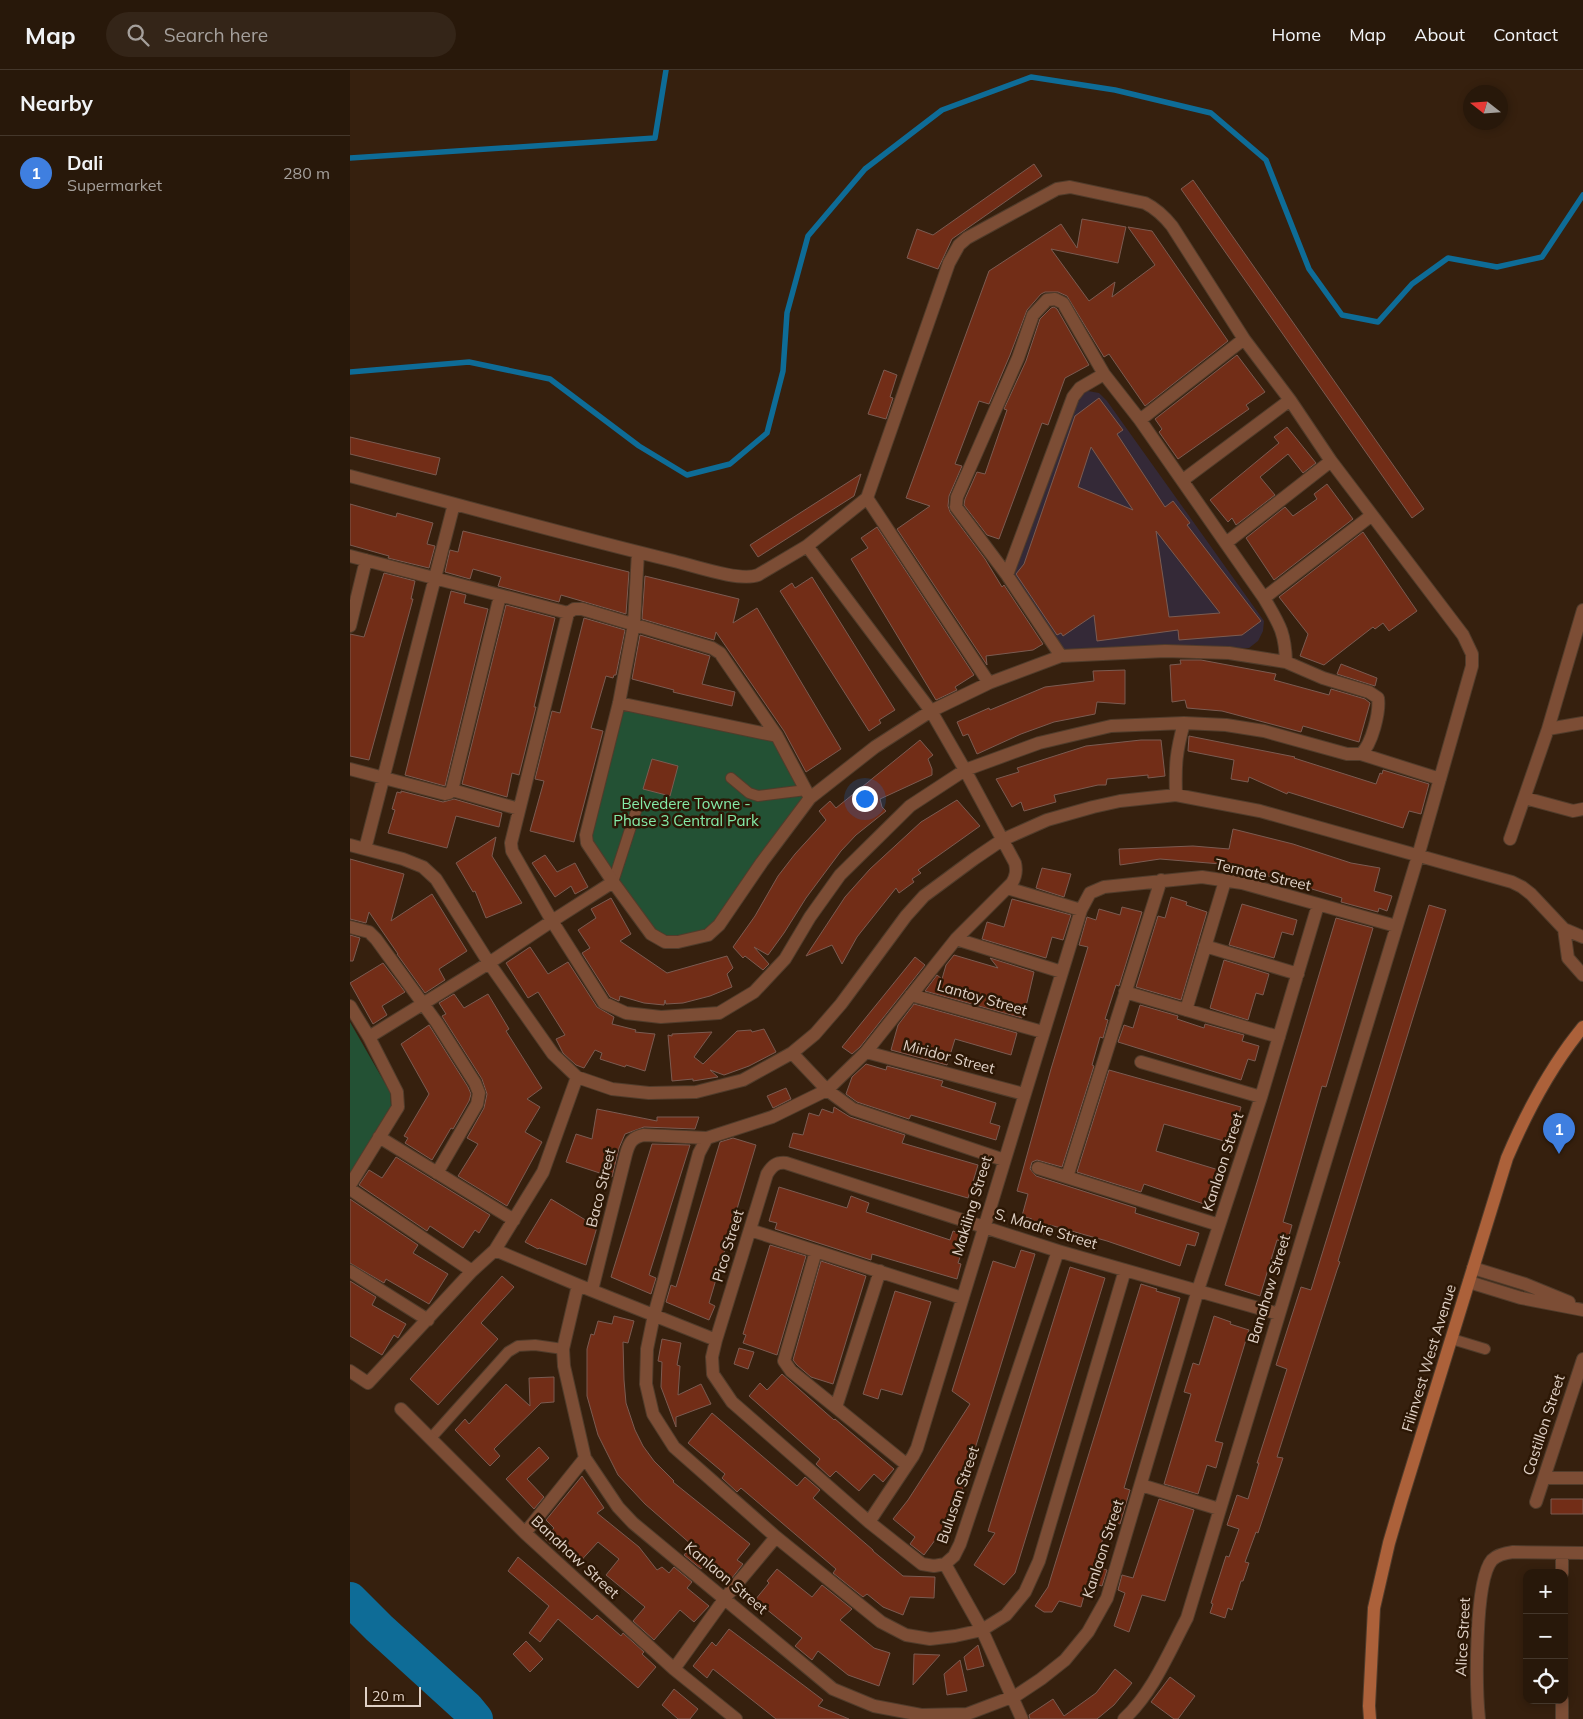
<!DOCTYPE html>
<html lang="en">
<head>
<meta charset="utf-8">
<style>
	body { margin:0; font-family:Mulish,sans-serif; background:#342518; color:#f1f3f6 }
	.controls { position:absolute; right:15px; bottom:15px; display:grid; overflow:hidden; border-radius:10px; box-shadow:0 2px 8px #0003 }
	.controls button { width:45px; height:45px; display:grid; place-items:center; padding:0; border:0; border-bottom:1px solid #44372b; background:#28180a; color:#f1f3f6; font:25px sans-serif }
	.compass { position:absolute; left:1113px; top:15px; width:45px; height:45px; border-radius:50%; background:#28180a; box-shadow:0 2px 8px #0003; rotate:287deg }
	.scale { position:absolute; left:15px; bottom:12px; width:56px; box-sizing:border-box; padding-left:5px; border:2px solid #e0d1c6; border-top:0; font-size:14px; line-height:18px; white-space:nowrap; color:#e0d1c6; -webkit-text-stroke:4px #2c1705; paint-order:stroke }
	.you { position:absolute; left:514px; top:728px; width:18px; height:18px; margin:-12px; border:4px solid #fff; border-radius:50%; background:#1a73e8; box-shadow:0 0 0 8px #1a73e833 }
	.badge { display:grid; place-items:center; width:32px; height:32px; border-radius:50%; background:#ddb133; color:#fff; font-size:16px; font-weight:700 }
	.pin { position:absolute; translate:-50% -41px; filter:drop-shadow(0 1px 2px #0008) }
	.pin::after { content:''; position:absolute; top:26px; width:18px; height:15px; background:inherit; clip-path:polygon(0 0,100% 0,50% 100%) }
	.list { margin:0; padding:0; list-style:none }
	h2 { display:flex; justify-content:space-between; align-items:center; height:65px; margin:0; padding:0 20px; font-size:21px }
	h2 small { font-size:16px; font-weight:400; color:#a5a09c }
	.list li { display:grid; grid-template-columns:32px 1fr auto; gap:15px; align-items:center; box-sizing:border-box; height:75px; padding:0 20px; border-top:1px solid #44372b }
	.list b { display:block; font-size:19px; white-space:nowrap }
	.list p { margin:0; font-size:16px; white-space:nowrap; color:#a5a09c }
	.list em { font-size:16px; font-style:normal; color:#a5a09c }
	.icon { flex:none; width:28px; height:28px; fill:none; stroke:currentColor; stroke-width:2; stroke-linecap:round; stroke-linejoin:round }
	.map { position:relative; flex:none; width:1233px; height:1649px; overflow:hidden }
	header { display:flex; align-items:center; gap:30px; box-sizing:border-box; height:70px; padding:0 25px; background:#28180a; border-bottom:1px solid #44372b }
	header strong { font-size:24px }
	nav { display:flex; gap:28px; margin-inline-start:auto; font-size:18px }
	.search { width:350px; height:45px; background:#342518; display:flex; align-items:center; gap:12px; box-sizing:border-box; padding:0 18px; border-radius:28px; color:#a5a09c; font-size:19px }
	main { display:flex }
	aside { flex:1; background:#28180a }
	.map>svg:first-child { display:block }
	.commercial { fill:#342937 }
	.green { fill:#235134 }
	.lines { fill:none; stroke-linecap:round; stroke-linejoin:round }
	.stream { stroke:#0e6c97; stroke-width:5.5 }
	.river { stroke:#0e6c97; stroke-width:34 }
	.building { fill:#722d17; stroke:#7b5b51; fill-rule:evenodd }
	.lane-casing { stroke:#513c2b; stroke-width:12 }
	.street-casing { stroke:#513c2b; stroke-width:14 }
	.secondary-casing { stroke:#513c2b; stroke-width:14 }
	.lane { stroke:#7c4d35; stroke-width:10 }
	.street { stroke:#7c4d35; stroke-width:12 }
	.secondary { stroke:#ac613a; stroke-width:12 }
	.labels { text-anchor:middle; stroke-width:5; stroke-linejoin:round; paint-order:stroke }
	.park-label { font-size:15px; fill:#84eba8; stroke:#2c1705 }
	.street-label { font-size:15px; fill:#e0d1c6; stroke:#2c1705 }
</style>
</head>
<body>
<header>
<strong>Map</strong>
<div class="search"><svg class="icon" aria-label="search" viewBox="0 0 24 24"><circle cx="10" cy="10" r="6"/><path d="M15 15l6 6"/></svg>Search here</div>
<nav><a>Home</a><a>Map</a><a>About</a><a>Contact</a></nav>
</header>
<main>
<aside>
<h2>Nearby<small></small></h2>
<ul class="list">
<li><span class="badge" style="background:#3f7fe0">1</span><div><b>Dali</b><p>Supermarket</p></div><em>280 m</em></li>
</ul>
</aside>
<div class="map">
<svg width="1233" height="1649" viewBox="0 0 1233 1649">
	<rect width="100%" height="100%" fill="#36200e"/>
	<!-- commercial -->
	<path class="commercial" d="M738,321L749,323L757,331L914,551L913,561L908,571L899,578L790,577L719,582L712,579L662,502L727,331L732,324Z"/>
	<!-- green -->
	<path class="green" d="M268,637L427,666L460,728L369,855L315,872L237,773Z
		M0,952L40,1022L41,1036L0,1105Z"/>
	<g class="lines">
		<!-- stream -->
		<path class="stream" d="M0,88L305,68L316,0
			M0,302L119,292L200,309L289,376L337,405L380,394L417,363L433,301L437,243L458,166L515,99L592,40L681,7L765,20L861,43L916,90L959,199L992,245L1028,252L1062,214L1098,188L1147,197L1192,187L1233,125"/>
		<!-- river -->
		<path class="river" d="M0,1529L29,1558L117,1638L126,1649"/>
	</g>
	<!-- building -->
	<path class="building" d="M684,94L692,106L602,169L588,199L557,188L567,159L583,165Z
		M843,110L1074,439L1062,448L831,119Z
		M732,149L776,157L768,193L701,179L739,231L765,212L762,227L805,195L778,157L802,161L878,271L795,336L759,284L754,287L717,226L708,222H695L691,224L677,240L660,285L639,334L629,331L605,394L612,396L599,426L598,436L600,442L635,489L652,517L654,515L693,574L683,580L636,586L637,595L547,459L580,436L556,428L639,201L711,154L727,178Z
		M704,237L707,239L739,295L715,308L698,355L692,353L649,469L637,465L614,435L615,429L627,402L635,404L657,340L654,339L676,291L690,249L701,238Z
		M887,285L915,322L896,335L899,339L828,389L809,362L812,359L805,349Z
		M534,300L547,305L540,327L543,328L536,349L518,344Z
		M749,328L773,360L767,364L815,437L823,431L840,453L837,455L911,551L892,565L829,570L828,560L747,571L744,545L713,566L711,563L707,565L666,504L674,494L725,346ZM741,377L783,440L728,417ZM806,461L870,543L819,547Z
		M937,357L966,393L953,403L938,384L910,407L925,425L886,455L882,448L878,452L860,430L929,373L924,367Z
		M0,367L90,388L86,405L0,384Z
		M511,404L504,426L408,487L400,475Z
		M977,414L1003,449L924,510L896,468L935,437L943,446L967,429L964,424Z
		M0,434L46,447L47,443L83,453L77,474L85,476L79,498L38,488L39,486L0,475Z
		M527,457L624,605L605,617L607,620L586,630L501,489L518,478L511,468Z
		M113,461L279,502L276,544L211,525L209,532L148,516L151,507L123,499L120,509L95,502L100,480L108,482Z
		M1013,462L1067,541L1039,561L1033,553L1025,559L1023,557L974,595L950,586L958,564L929,527Z
		M34,503L65,511L61,529H63L19,690L0,686V564L14,567Z
		M295,506L389,529L383,553L407,538L491,679L456,702L434,661L366,562L364,570L292,549Z
		M462,507L545,640L529,650L531,653L519,661L430,521L442,513L445,518Z
		M101,521L116,525L114,533L138,539L95,716L55,705Z
		M156,535L205,548L184,637H186L169,705L162,703L157,727L112,714Z
		M234,548L275,560L266,605H264L263,608L256,606L241,658L253,661L224,772L180,761L194,711L185,709L202,641L210,643Z
		M290,565L360,586L352,614L385,622L382,636L323,622L324,620L282,609Z
		M830,590H851L926,604L924,610L979,625L981,619L1015,629L1020,633L1009,672L953,656L951,662L872,641L837,638L835,630L822,632L820,595L831,594Z
		M991,594L1027,608L1025,616L987,604Z
		M775,600V634L747,632L745,644L704,652L671,664L627,684L618,664L613,666L607,652L639,638L640,640L695,617L744,611L743,601Z
		M839,666L945,687L944,688L1026,714L1030,703L1032,704L1033,700L1079,714L1071,744L1059,741L1053,758L938,722L937,724L899,707L898,712L881,709L884,690L838,681Z
		M570,670L583,685L578,689L582,699V705L530,729L532,737L536,741L506,765L491,781L456,828L434,863L418,885L404,877L419,894L413,900L395,886L393,888L383,877L405,846L428,806L445,784L476,750L469,741L480,731L486,738Z
		M791,670H811L815,706L798,708V705L757,709L756,715H748L704,725L706,732L674,741L671,732L662,737L646,709L669,702L667,698L736,676Z
		M302,689L328,696L320,726L293,719Z
		M51,721L93,732L104,729L152,743L149,757L106,746L97,778L38,763L45,740L42,739L47,722L51,723Z
		M607,730L630,756L568,800L571,803L562,809L564,812L549,823L546,818L507,867L492,894L482,875L456,886L495,827L520,799L571,752Z
		M883,759L943,774L1001,793L1030,798L1024,821L1042,826L1037,841L1029,838L1028,842L991,832L992,828L915,805L916,803L871,791V794L810,789L770,795L769,779L843,776L879,779Z
		M146,767L142,786L172,833L136,848L125,821L123,822L106,793Z
		M195,785L207,802L225,793L238,817L225,824L221,816L205,827L182,793Z
		M0,789L54,804L41,851L82,824L117,881L89,899L95,910L75,923L47,884H48L19,842L16,853L0,849Z
		M692,798L721,804L714,827L686,818Z
		M821,827L837,832L836,835L857,842L831,930L786,917L808,846L815,848Z
		M261,828L281,864L270,871L317,903L377,886L383,898L377,904L382,917L360,926L333,933L316,934L315,930L314,935L294,933L270,926L269,931L260,927L232,883L240,878L228,860L246,848L241,839Z
		M662,829L721,845L713,870L702,867L696,888L632,869L637,852L654,857Z
		M892,834L947,850L943,865L932,862L924,888L879,875Z
		M1079,835L1096,840L988,1191L990,1192L987,1200L927,1387L933,1388L908,1463L906,1462L895,1492L899,1493L893,1511H891L882,1540L878,1538L875,1548L860,1543L863,1534L861,1533L876,1486L879,1487L889,1459L877,1455L887,1425L898,1429L909,1393H907L937,1299L926,1295L951,1217L961,1220Z
		M772,837L792,842L769,916L766,915L755,949L758,950L753,968L750,967L742,995L744,996L712,1097L687,1090L682,1092L680,1099L686,1106L786,1138L785,1143L849,1163L845,1176L837,1174L830,1196L757,1171L700,1155L697,1165L679,1159L682,1149L672,1146L678,1124L667,1121L701,999L738,877L729,875L737,847L746,850L749,839L770,845Z
		M986,848L1023,858L976,1017L972,1016L933,1152L942,1155L937,1173L927,1170L910,1226L875,1215L908,1109Z
		M0,865L10,868L3,891H0Z
		M180,877L198,904L218,892L247,937L264,947L262,954L286,960L285,962L305,964L295,1001L276,995L275,997L250,989L252,983L245,980L234,998L226,995L213,983L206,969L215,965L188,922L178,928L156,893Z
		M604,885L648,898L640,888L684,902L674,945L672,944V948L575,921L587,905L592,909L596,895Z
		M565,887L575,895L510,977L502,984L492,977Z
		M874,890L919,904L913,925L906,923L898,950L860,938Z
		M33,893L55,922L32,936L37,945L23,954L0,913Z
		M104,924L114,938L138,924L159,959L156,961L192,1018L177,1029L190,1037L175,1062L192,1072L157,1136L108,1106L128,1074L117,1068L134,1038L137,1024L132,1009L92,946L96,944L89,933Z
		M564,934L667,963L661,985L605,969L597,995L541,980L548,955Z
		M790,935L828,946L827,949L854,958L855,954L894,965L892,971L909,976L905,991L898,989L891,1010L768,972L774,955L783,958Z
		M79,955L118,1017L121,1024L119,1031L103,1059L101,1058L82,1090L55,1073L58,1068L54,1066L79,1024L51,974Z
		M414,959L426,982L399,996L374,1005L360,1000L368,1007L343,1011V1009L322,1011L318,965L322,966V964L362,962L344,987L353,994L387,961L401,960L402,962Z
		M516,994L536,1000L537,996L593,1011L591,1016L646,1033L640,1053L650,1056L646,1070L561,1045L559,1049L507,1032L496,1024L502,1007Z
		M759,1000L891,1037L881,1073L814,1054L806,1081L872,1101L860,1136L794,1114L791,1122L727,1102Z
		M436,1018L441,1029L423,1038L417,1026Z
		M484,1037L500,1047L555,1065L552,1073L628,1095L618,1128L439,1077L443,1063L453,1065L459,1043L469,1046L472,1039L483,1043Z
		M247,1039L307,1051V1047H349L345,1059L294,1057L275,1064L269,1078L262,1107L216,1092L226,1064L242,1069Z
		M383,1068L406,1075L359,1233L365,1236L359,1250L316,1232L321,1215L326,1217L370,1072Z
		M302,1074L340,1075L299,1205L306,1208L301,1224L261,1207Z
		M46,1087L140,1145L129,1163L125,1160L113,1178L80,1156L77,1161L9,1115L19,1100L32,1108Z
		M429,1117L497,1138L501,1126L519,1133L516,1142L600,1170L603,1161L617,1166L608,1193L611,1194L607,1209L522,1184L521,1190L425,1159L427,1153L419,1151Z
		M0,1129L68,1175L63,1183L98,1204L79,1234L36,1209L34,1213L0,1193Z
		M201,1129L247,1157L236,1195L189,1178L188,1179L175,1172Z
		M420,1175L456,1186L427,1285L393,1273L396,1265L393,1264Z
		M671,1180L685,1184L600,1460L594,1458L574,1485L560,1474L565,1467L543,1449L558,1430L620,1334L602,1321L643,1191L665,1198Z
		M471,1191L516,1206L483,1314L461,1307L447,1295L443,1290Z
		M720,1197L755,1208L665,1503L654,1515L624,1495L645,1463L638,1461Z
		M152,1206L164,1217L131,1253L148,1269L88,1335L60,1309Z
		M0,1211L26,1227L22,1235L56,1254L48,1268L44,1265L32,1285L0,1266Z
		M791,1214L807,1219L806,1221L830,1228L774,1418L780,1420L770,1454L759,1450L744,1496L757,1500L752,1516L738,1511L731,1537L709,1531L702,1542H694L685,1536L698,1517Z
		M545,1221L581,1232L552,1325L531,1319L528,1329L513,1324Z
		M264,1246L284,1251L278,1273L273,1272L274,1310L276,1333L285,1360L293,1376L304,1391L324,1411L323,1412L400,1474L387,1490L393,1494L382,1508L359,1488L351,1499L334,1485L342,1475L295,1434L268,1405L248,1365L237,1326V1279L241,1264L244,1265L248,1251L262,1254Z
		M864,1246L881,1252L880,1254L899,1260L865,1371L873,1373L866,1398L857,1395L848,1424L814,1414L841,1324L834,1322L843,1293L849,1295Z
		M312,1269L331,1273L327,1295L330,1296L328,1325L351,1314L361,1334L326,1347V1357L311,1317L312,1292L308,1291Z
		M389,1278L404,1282L398,1299L384,1294Z
		M432,1304L484,1350L485,1349L544,1399L533,1412L524,1404L509,1421L486,1401L480,1407L466,1394L470,1389L399,1326L410,1313L417,1320Z
		M204,1307V1332L191,1333L144,1379L150,1386L140,1396L105,1360L115,1349L119,1354L156,1314L180,1336L179,1308Z
		M362,1343L447,1416L455,1407L470,1420L463,1428L523,1480V1481L553,1506L585,1507L584,1528L560,1527L553,1545L533,1537L517,1524L513,1527L483,1503L486,1499L391,1418L387,1422L372,1408L375,1404L338,1373Z
		M189,1377L199,1388L177,1409L194,1427L184,1439L156,1409Z
		M232,1406L254,1438L247,1443L289,1477L307,1500L312,1497L319,1503L324,1497L342,1512L337,1518L359,1536L344,1552L330,1540L304,1570L283,1551L295,1537L256,1505L269,1489L248,1472L226,1496L194,1468L204,1458L196,1450Z
		M809,1429L844,1440L815,1531L792,1525L779,1562L764,1556L775,1523L768,1520L772,1505L783,1508Z
		M1201,1429H1233V1444H1201Z
		M168,1487L242,1550L247,1545L271,1566L273,1563L294,1582L292,1584L306,1597L288,1618L208,1549L190,1572L179,1563L199,1536L158,1501Z
		M427,1499L462,1527L472,1515L502,1539L490,1550L524,1578L540,1583L529,1616L498,1605L468,1581L462,1590L445,1576L452,1568L405,1530L419,1513L417,1511Z
		M379,1559L473,1630L468,1636L499,1649H426L363,1599L357,1608L343,1596L362,1572L366,1576Z
		M176,1571L193,1589L180,1602L163,1584Z
		M628,1575L634,1596L617,1600L614,1587Z
		M564,1584L590,1585L563,1615Z
		M610,1590L617,1621L597,1625L594,1604Z
		M765,1599L782,1613L764,1635L747,1649H680L679,1645L703,1629L714,1646L746,1623Z
		M820,1607L845,1626L828,1649H824L801,1632Z
		M324,1619L348,1639L340,1649H328L312,1635Z"/>
	<g class="lines">
		<!-- lane casing -->
		<g class="lane-casing">
			<path id="lane" d="M381,708L399,723L408,726L456,720
				M263,812L286,741
				M1102,1269L1135,1279
				M81,1368L158,1282L168,1276L185,1275L213,1279"/>
		</g>
		<!-- street casing -->
		<g class="street-casing">
			<path id="street" d="M790,350L894,269
				M0,406C106,434 213,464 320,490C342,495 389,512 408,505L457,476L517,428L599,193L609,175L617,168L707,119L720,117L795,133C807,139 814,146 822,156L894,269L940,330L981,391L1113,565L1122,584V596L1068,786L837,1548C819,1582 803,1622 774,1649
				M833,410L940,330
				M517,428L639,613
				M876,473L981,391
				M0,486L218,543
				M657,505L606,437L607,427L668,288L683,245L697,230L705,229L713,233L754,304
				M914,528L1022,445
				M0,556L16,490
				M936,592L973,608L1019,622L1028,628C1030,642 1022,674 1011,684
				M269,633L427,666L460,728L412,792L369,855L358,865L328,872H315L301,864L263,812L237,773L236,765L269,633L284,554L288,482
				M1198,659L1233,653
				M427,666L370,583L362,578L232,539H224L218,543L161,773L162,781L202,851L254,933L276,943L311,947L369,943L404,922L435,889L460,847L490,805L560,736L615,700L689,673L761,656L834,653
				M0,699L95,724L99,723L102,720L150,526
				M102,720L169,739
				M826,725C825,695 826,682 834,653L876,655L914,661L997,684H1011L1090,709
				M460,728L525,677L581,641L639,613L711,586L815,581L879,583L936,592C935,561 929,554 914,528L790,350L754,304L730,318L723,327L657,505L711,586
				M1175,728L1223,741L1233,739
				M1160,769L1198,659L1233,540
				M0,775L53,789L73,797L86,809L139,893L203,984L227,1007L262,1019L299,1023L346,1022L393,1010L442,983L465,964L491,934L556,846L574,826L624,789L652,770L697,750L743,737L770,731L826,725L910,741L1162,812L1172,817L1181,824L1214,859L1233,867
				M15,779L104,434
				M657,818L731,840
				M0,857L19,862L26,869L87,953L125,1013L129,1023L127,1034L87,1103
				M1214,859L1218,888L1233,905
				M606,869L712,902
				M855,876L948,904
				M775,922L929,967
				M561,925L693,962
				M0,936L19,967L47,1022L48,1037L0,1115
				M836,940L875,811
				M19,967L139,893L202,851L263,812
				M516,982L674,1024
				M442,983L477,1020L503,1039L654,1090
				M791,992L911,1027
				M29,1067L164,1150
				M357,1068L349,1083L304,1245L297,1279L296,1314L303,1344L324,1377L426,1467L531,1552L556,1565L580,1569L605,1566L632,1560L656,1545L675,1522L689,1491L775,1200
				M688,1098L869,1155
				M717,1107L811,810
				M0,1119L122,1201
				M400,1160L612,1228
				M145,1180L228,1215L366,1270
				M466,1181L434,1291L441,1301L557,1395
				M708,1181L610,1474L604,1486L595,1494L584,1496L572,1494L519,1452L382,1332L363,1304L362,1287L366,1270L417,1104C422,1096 426,1092 436,1093L708,1181L929,1244
				M1123,1198L1175,1214L1219,1232
				M0,1201L78,1250
				M1119,1212L1171,1228L1233,1240
				M228,1215L213,1279L214,1296L235,1388L268,1437L283,1453L483,1619L524,1636L571,1645L617,1644L667,1625L691,1609L715,1590L738,1562L757,1528L848,1220L911,1027L968,835
				M242,1220L276,1084C279,1073 282,1067 294,1065L357,1068L422,1047L477,1020L516,982L606,869L662,813C666,806 667,801 665,793L615,700L581,641L457,476
				M0,1301L18,1313L122,1201L145,1180L193,1102L227,1007
				M486,1337L530,1201
				M51,1339L175,1463L324,1599L386,1649
				M1195,1408H1233
				M791,1415L869,1439
				M1186,1432L1233,1289
				M519,1452L563,1386L567,1378L731,840L740,823L754,817L852,807L892,813L1046,856
				M175,1463L235,1388
				M595,1494L632,1560L672,1649
				M1212,1503V1483
				M324,1599L375,1528L426,1467
				M1129,1649C1126,1620 1124,1511 1142,1490C1147,1485 1155,1483 1163,1482L1233,1483
				M1212,1649V1630"/>
		</g>
		<!-- secondary casing -->
		<g class="secondary-casing">
			<path id="secondary" d="M1020,1649L1019,1636L1024,1538L1039,1473L1051,1432L1157,1088C1177,1041 1200,997 1233,957"/>
		</g>
		<!-- lane -->
		<use href="#lane" class="lane"/>
		<!-- street -->
		<use href="#street" class="street"/>
		<!-- secondary -->
		<use href="#secondary" class="secondary"/>
	</g>
	<g class="labels">
		<!-- park labels -->
		<g class="park-label">
			<text x="336" y="739">Belvedere Towne -<tspan x="336" dy="17">Phase 3 Central Park</tspan></text>
		</g>
		<!-- street labels -->
		<g class="street-label">
			<text transform="translate(913 805) rotate(13)" y="5">Ternate Street</text>
			<text transform="translate(632 928) rotate(16)" y="5">Lantoy Street</text>
			<text transform="translate(599 987) rotate(15)" y="5">Miridor Street</text>
			<text transform="translate(873 1092) rotate(-72)" y="5">Kanlaon Street</text>
			<text transform="translate(251 1118) rotate(-76)" y="5">Baco Street</text>
			<text transform="translate(622 1136) rotate(-73)" y="5">Makiling Street</text>
			<text transform="translate(696 1159) rotate(17)" y="5">S. Madre Street</text>
			<text transform="translate(378 1176) rotate(-73)" y="5">Pico Street</text>
			<text transform="translate(919 1219) rotate(-73)" y="5">Banahaw Street</text>
			<text transform="translate(1079 1288) rotate(-73)" y="5">Filinvest West Avenue</text>
			<text transform="translate(1194 1355) rotate(-72)" y="5">Castillon Street</text>
			<text transform="translate(608 1425) rotate(-71)" y="5">Bulusan Street</text>
			<text transform="translate(753 1479) rotate(-72)" y="5">Kanlaon Street</text>
			<text transform="translate(225 1487) rotate(43)" y="5">Banahaw Street</text>
			<text transform="translate(376 1508) rotate(40)" y="5">Kanlaon Street</text>
			<text transform="translate(1113 1567) rotate(-87)" y="5">Alice Street</text>
		</g>
	</g>
</svg>
<div class="controls">
<button>+</button>
<button>−</button>
<button><svg class="icon" aria-label="locate" viewBox="0 0 24 24"><circle cx="12" cy="12" r="6"/><path d="M12 2v4M12 18v4M2 12h4M18 12h4"/></svg></button>
</div>
<svg class="compass" viewBox="-18 -18 36 36"><path d="M0-13l5 13h-10z" fill="#e53935"/><path d="M0 13l5-13h-10z" fill="#a5a09c"/></svg>
<div class="scale">20 m</div>
<div class="you"></div>
<div class="pin badge" style="left:1209px;top:1084px;background:#3f7fe0">1</div>
</div>
</main>
</body>
</html>
